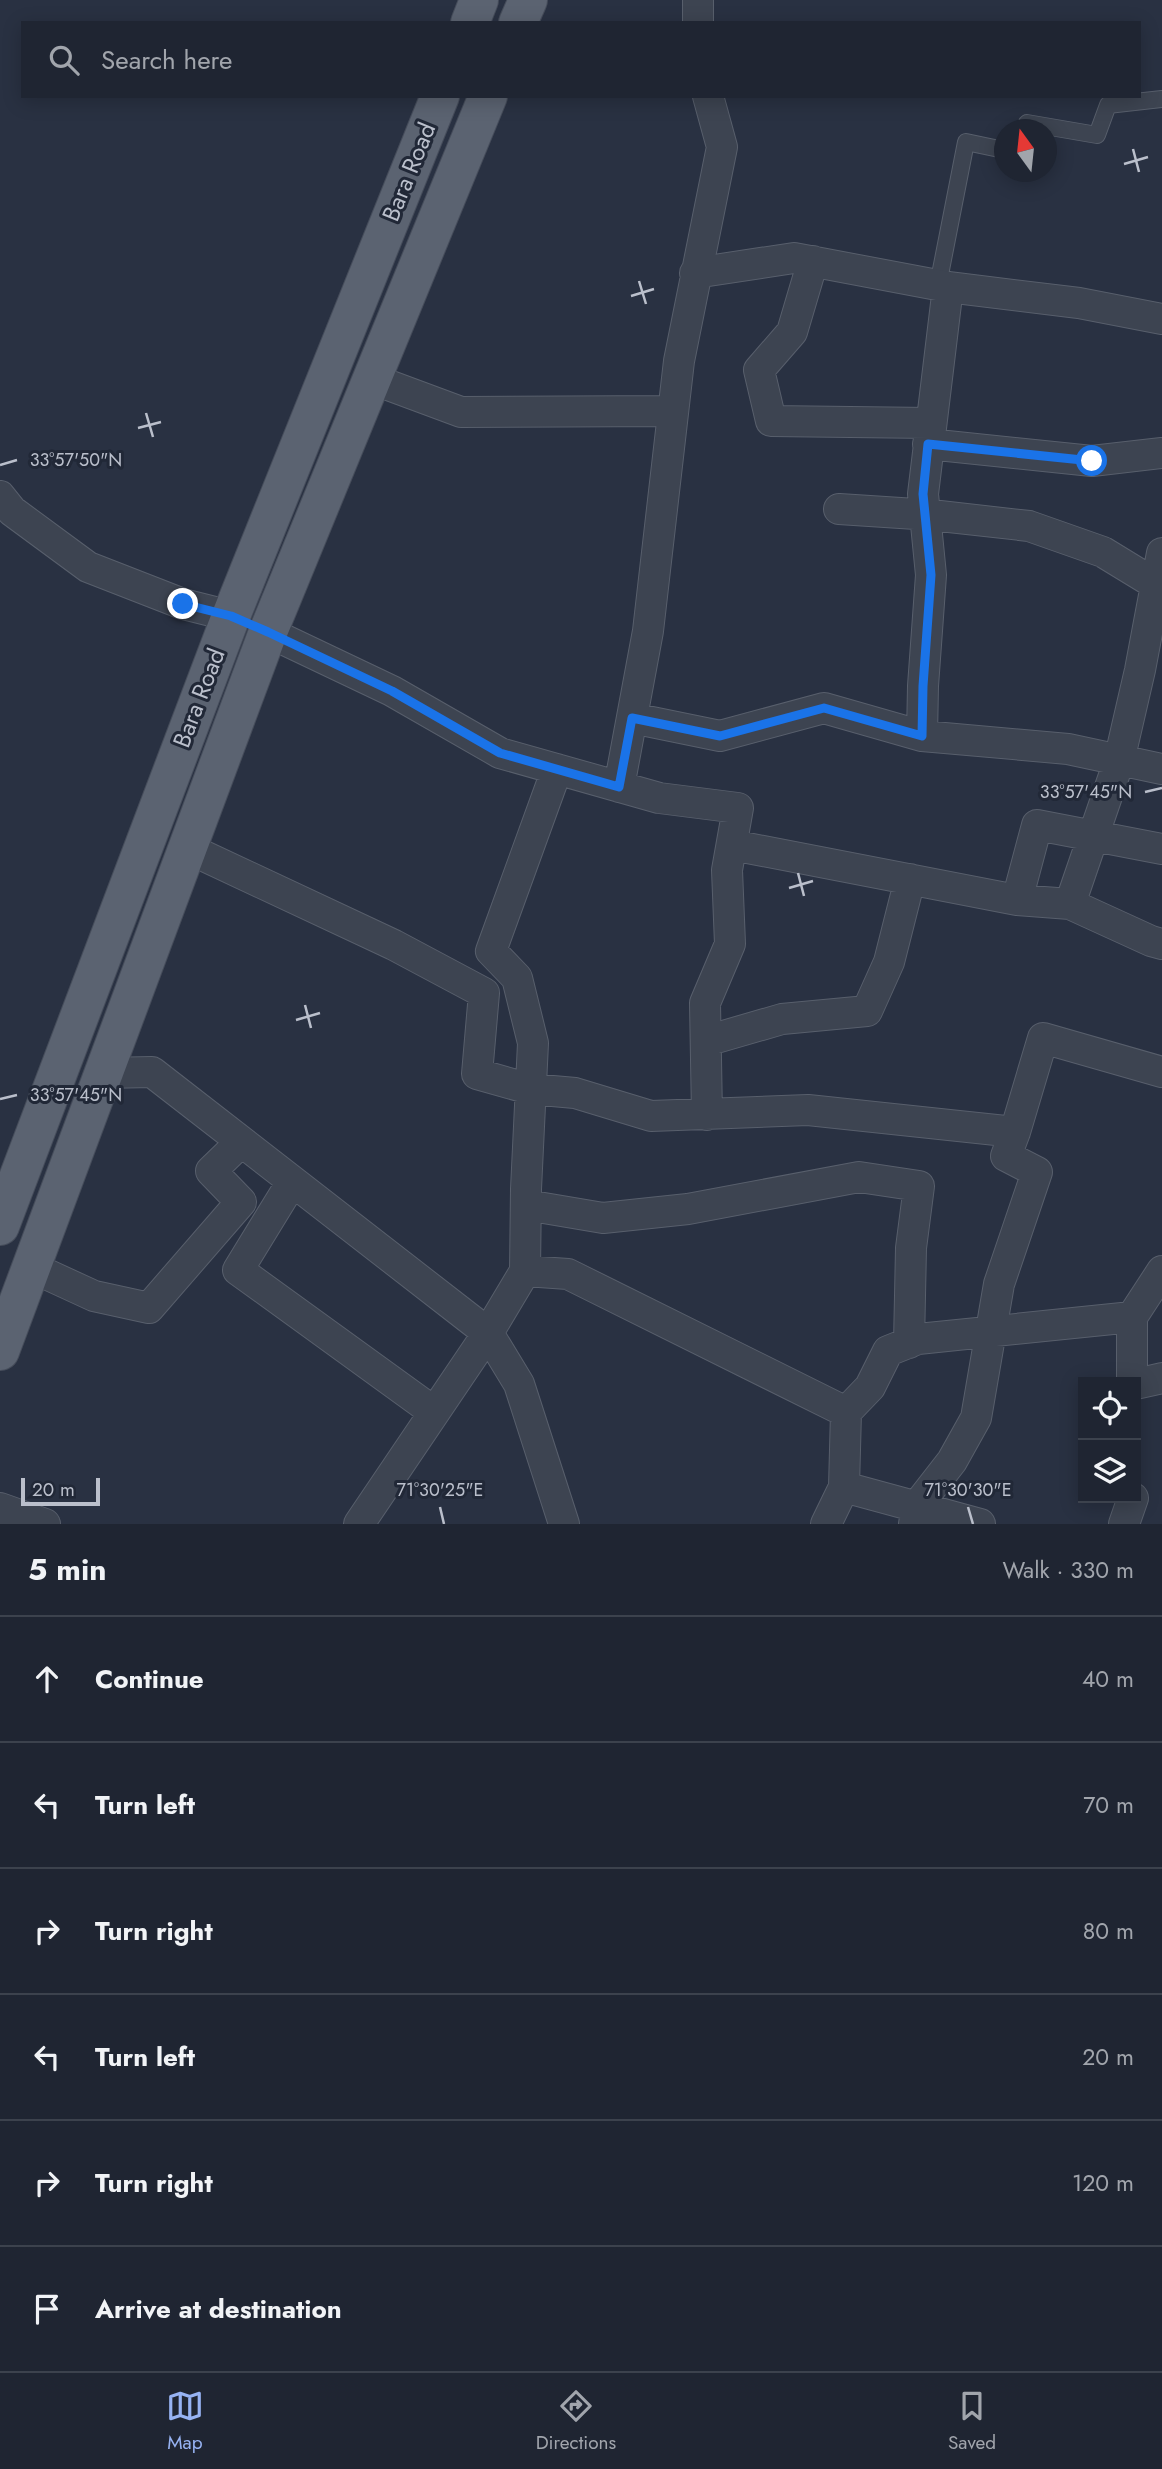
<!DOCTYPE html>
<html lang="en">
<head>
<meta charset="utf-8">
<style>
	body { margin:0; font-family:Jost,sans-serif; background:#2c313e; color:#f1f3f6 }
	.controls { position:absolute; right:21px; bottom:21px; display:grid; overflow:hidden; border-radius:0px; box-shadow:0 4px 18px #0003 }
	.controls button { width:63px; height:63px; display:grid; place-items:center; padding:0; border:0; border-bottom:2px solid #3c424d; background:#1f2532; color:#f1f3f6; font:35px sans-serif }
	.compass { position:absolute; left:994px; top:119px; width:63px; height:63px; border-radius:50%; background:#1f2532; box-shadow:0 4px 18px #0003; rotate:345deg }
	.scale { position:absolute; left:21px; bottom:18px; width:79px; box-sizing:border-box; padding-left:7px; border:4px solid #babfcb; border-top:0; font-size:19px; line-height:24px; white-space:nowrap; color:#babfcb; -webkit-text-stroke:5px #212837; paint-order:stroke }
	.stop { position:absolute; width:21px; height:21px; margin:-16px; border:5px solid #1a73e8; border-radius:50%; background:#fff }
	.stop.end { background:#1a73e8; border-color:#fff; box-shadow:0 2px 7px #0008 }
	.list { margin:0; padding:0; list-style:none }
	h2 { display:flex; justify-content:space-between; align-items:center; height:91px; margin:0; padding:0 28px; font-size:30px }
	h2 small { font-size:23px; font-weight:400; color:#a1a5ac }
	.list li { display:grid; grid-template-columns:46px 1fr auto; gap:21px; align-items:center; box-sizing:border-box; height:126px; padding:0 28px; border-top:2px solid #3c424d }
	.list b { display:block; font-size:26px; white-space:nowrap }
	.list em { font-size:23px; font-style:normal; color:#a1a5ac }
	.icon { flex:none; width:38px; height:38px; fill:none; stroke:currentColor; stroke-width:2; stroke-linecap:round; stroke-linejoin:round }
	.map { position:relative; flex:none; width:1162px; height:1524px; overflow:hidden }
	.search { position:absolute; background:#1f2532; box-shadow:0 4px 18px #0003; left:21px; right:21px; top:21px; height:77px; display:flex; align-items:center; gap:18px; box-sizing:border-box; padding:0 24px; border-radius:0px; color:#a1a5ac; font-size:26px }
	.sheet { height:847px; background:#1f2532 }
	nav { display:flex; justify-content:space-around; align-items:center; box-sizing:border-box; height:98px; border-top:2px solid #3c424d; background:#1f2532; font-size:19px; color:#a1a5ac }
	nav a { display:grid; justify-items:center; gap:4px }
	nav .on { color:#97b3f3 }
	.map>svg:first-child { display:block }
	.lines { fill:none; stroke-linecap:round; stroke-linejoin:round }
	.lane-casing { stroke:#585f6c; stroke-width:18 }
	.street-casing { stroke:#585f6c; stroke-width:32 }
	.primary-casing { stroke:#464d5b; stroke-width:40 }
	.lane { stroke:#3d4451; stroke-width:16 }
	.street { stroke:#3d4451; stroke-width:30 }
	.primary { stroke:#5b6371; stroke-width:38 }
	.route { stroke:#1a73e8; stroke-width:9 }
	.ticks { fill:none; stroke:#babfcb; stroke-width:2.5 }
	.labels { text-anchor:middle; stroke-width:6; stroke-linejoin:round; paint-order:stroke }
	.street-label { font-size:24px; fill:#babfcb; stroke:#212837 }
	.ticks-label { font-size:18px; text-anchor:middle; fill:#babfcb; stroke:#212837; stroke-width:6; stroke-linejoin:round; paint-order:stroke }
</style>
</head>
<body>
<div class="map">
<svg width="1162" height="1524" viewBox="0 0 1162 1524">
	<rect width="100%" height="100%" fill="#293142"/>
	<g class="lines">
		<!-- lane casing -->
		<g class="lane-casing">
			<path id="lane" d="M1025,130L1027,123L1097,135L1108,105L1162,99
				M938,285L966,142L1004,150"/>
		</g>
		<!-- street casing -->
		<g class="street-casing">
			<path id="street" d="M698,23V0
				M813,261L792,332L759,370L771,421L930,423
				M695,273L794,258L948,287L1079,303L1162,319
				M372,379L461,412L673,411
				M928,444L1092,461L1162,453
				M0,496L12,511L88,567L183,604L231,616
				M839,509L931,515L1029,526L1103,552L1162,588
				M268,632L392,691L500,753L659,798L738,808L727,870L730,944L705,1003L707,1115
				M632,718L720,736L824,708L922,736L923,686L931,575L923,494L948,287
				M922,736L1068,749L1162,769
				M619,787L648,631L679,361L722,147L708,96
				M732,845L1017,900L1037,825L1162,849
				M187,848L394,945L484,993L477,1074L530,1089L575,1093L651,1116L808,1110L1015,1132
				M1017,900L1070,904L1151,941L1162,944
				M1070,904L1119,761L1140,670L1162,553
				M706,1041L782,1019L867,1011L889,962L910,879
				M103,1073L152,1072L488,1333L519,1384L564,1524
				M292,1182L238,1270L434,1412
				M526,1205L603,1218L688,1209L859,1177L919,1186L911,1248L909,1343
				M31,1267L94,1296L149,1308L241,1202L211,1171L241,1142
				M525,1271L568,1274L846,1412L870,1387L888,1351L918,1339L1132,1317L1162,1271
				M1132,1317V1382
				M1136,1384L1162,1378
				M844,1487L980,1524
				M0,1508L45,1524
				M359,1524L488,1333L525,1271L526,1189L533,1043L517,978L491,951L557,769
				M826,1524L844,1487L846,1412
				M914,1524L917,1506L952,1461L976,1418L999,1284L1037,1172L1006,1156L1015,1132L1043,1038L1162,1072
				M1124,1524L1133,1498"/>
		</g>
		<!-- primary casing -->
		<g class="primary-casing">
			<path id="primary" d="M470,23L479,0
				M518,23L528,0
				M0,1226L231,616L440,96
				M0,1351L268,632L488,96"/>
		</g>
		<!-- lane -->
		<use href="#lane" class="lane"/>
		<!-- street -->
		<use href="#street" class="street"/>
		<!-- primary -->
		<use href="#primary" class="primary"/>
	</g>
	<g class="lines">
		<!-- route -->
		<path class="route" d="M183,604L231,616L268,632L392,691L500,753L619,787L632,718L720,736L824,708L922,736L923,686L931,575L923,494L928,444L1092,461"/>
	</g>
	<!-- ticks -->
	<path class="ticks" d="M1133,149L1139,172M1124,164L1148,157M639,281L646,304M631,296L654,289M146,413L153,437M138,428L161,422M0,465L17,460M1145,792L1162,788M798,873L804,896M789,888L813,881M305,1005L311,1028M296,1020L320,1013M0,1099L17,1095M440,1507L444,1524M968,1507L973,1524"/>
	<g class="labels">
		<!-- street labels -->
		<g class="street-label">
			<text transform="translate(409 172) rotate(-68)" y="8">Bara Road</text>
			<text transform="translate(199 698) rotate(-69)" y="8">Bara Road</text>
		</g>
	</g>
	<g class="ticks-label">
		<text x="76" y="466">33°57'50"N</text>
		<text x="1086" y="798">33°57'45"N</text>
		<text x="76" y="1101">33°57'45"N</text>
		<text x="440" y="1496">71°30'25"E</text>
		<text x="968" y="1496">71°30'30"E</text>
	</g>
</svg>
<div class="controls">
<button><svg class="icon" aria-label="locate" viewBox="0 0 24 24"><circle cx="12" cy="12" r="6"/><path d="M12 2v4M12 18v4M2 12h4M18 12h4"/></svg></button>
<button><svg class="icon" aria-label="layers" viewBox="0 0 24 24"><path d="M12 4l9 5-9 5-9-5zM3 14l9 5 9-5"/></svg></button>
</div>
<svg class="compass" viewBox="-18 -18 36 36"><path d="M0-13l5 13h-10z" fill="#e53935"/><path d="M0 13l5-13h-10z" fill="#a1a5ac"/></svg>
<div class="scale">20 m</div>
<div class="stop" style="left:1092px;top:461px"></div>
<div class="stop end" style="left:183px;top:604px"></div>
<div class="search"><svg class="icon" aria-label="search" viewBox="0 0 24 24"><circle cx="10" cy="10" r="6"/><path d="M15 15l6 6"/></svg>Search here</div>
</div>
<section class="sheet">
<h2>5 min<small>Walk · 330 m</small></h2>
<ul class="list">
<li><svg class="icon" aria-label="ahead" viewBox="0 0 24 24"><path d="M12 20V5M6 11l6-6 6 6"/></svg><div><b>Continue</b></div><em>40 m</em></li>
<li><svg class="icon" aria-label="left" viewBox="0 0 24 24"><path d="M17 20v-9H6M10 6l-5 5 5 5"/></svg><div><b>Turn left</b></div><em>70 m</em></li>
<li><svg class="icon" aria-label="right" viewBox="0 0 24 24"><path d="M7 20v-9h11M14 6l5 5-5 5"/></svg><div><b>Turn right</b></div><em>80 m</em></li>
<li><svg class="icon" aria-label="left" viewBox="0 0 24 24"><path d="M17 20v-9H6M10 6l-5 5 5 5"/></svg><div><b>Turn left</b></div><em>20 m</em></li>
<li><svg class="icon" aria-label="right" viewBox="0 0 24 24"><path d="M7 20v-9h11M14 6l5 5-5 5"/></svg><div><b>Turn right</b></div><em>120 m</em></li>
<li><svg class="icon" aria-label="arrive" viewBox="0 0 24 24"><path d="M6 21V4h12l-3 4 3 4H6"/></svg><div><b>Arrive at destination</b></div></li>
</ul>
</section>
<nav>
<a class="on"><svg class="icon" aria-label="map" viewBox="0 0 24 24"><path d="M3 6l6-2 6 2 6-2v14l-6 2-6-2-6 2zM9 4v14M15 6v14"/></svg>Map</a>
<a><svg class="icon" aria-label="directions" viewBox="0 0 24 24"><path d="M12 3l9 9-9 9-9-9zM9 14v-3h6M13 9l2 2-2 2"/></svg>Directions</a>
<a><svg class="icon" aria-label="saved" viewBox="0 0 24 24"><path d="M7 4h10v16l-5-4-5 4z"/></svg>Saved</a>
</nav>
</body>
</html>
